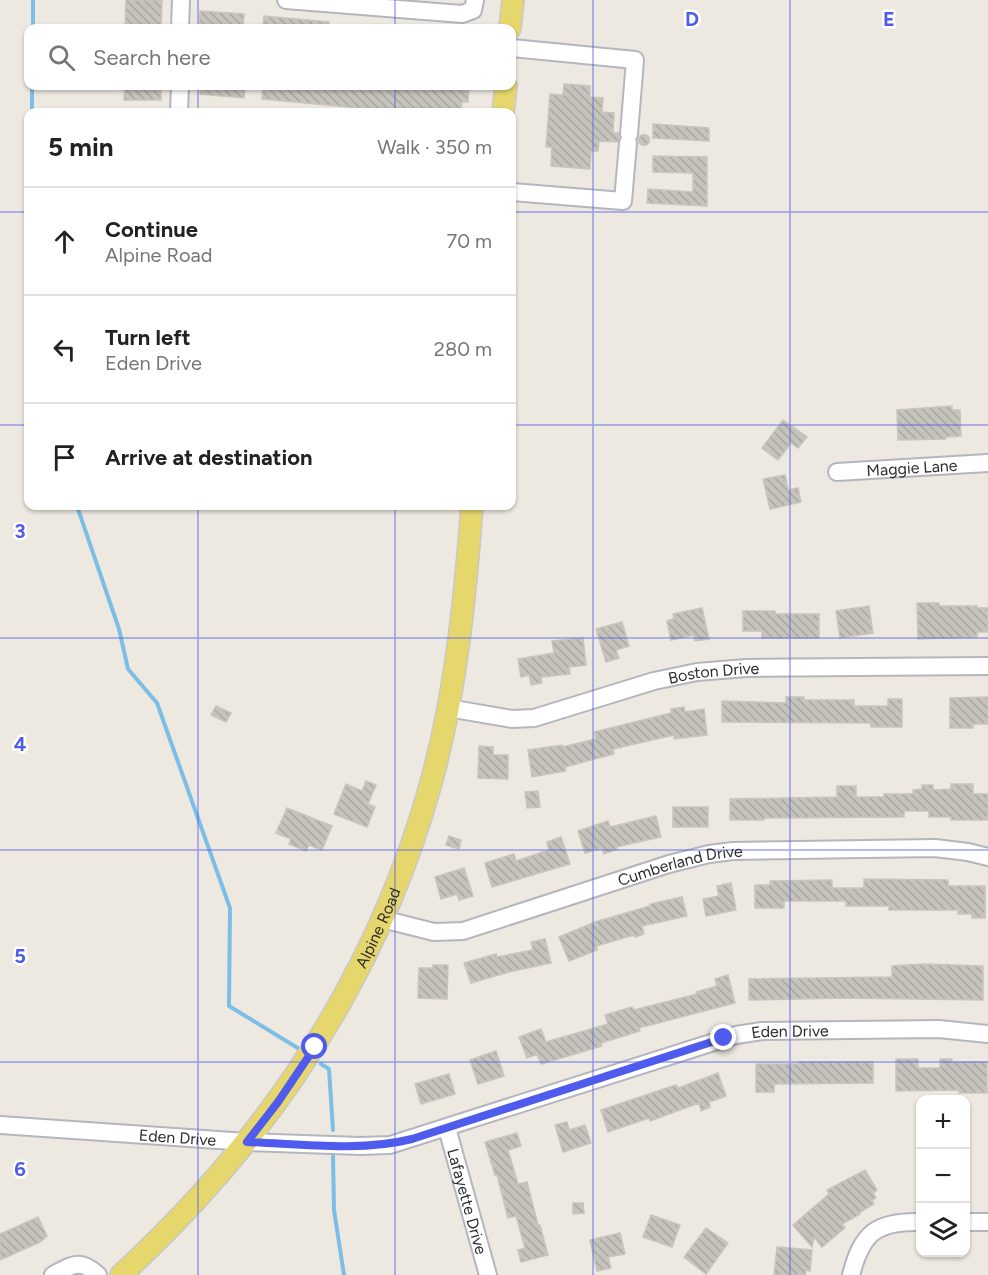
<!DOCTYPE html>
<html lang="en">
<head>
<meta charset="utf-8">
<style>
	body { margin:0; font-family:Figtree,sans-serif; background:#f2f2f2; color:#222 }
	.controls { position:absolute; right:18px; bottom:18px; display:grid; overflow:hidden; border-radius:12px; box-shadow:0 2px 4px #0004 }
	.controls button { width:54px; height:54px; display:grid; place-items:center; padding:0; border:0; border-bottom:2px solid #e0e0e0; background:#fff; color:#222; font:30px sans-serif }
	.stop { position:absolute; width:18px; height:18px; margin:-14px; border:4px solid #4f5bec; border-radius:50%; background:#fff }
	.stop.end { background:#4f5bec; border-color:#fff; box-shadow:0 2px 6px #0008 }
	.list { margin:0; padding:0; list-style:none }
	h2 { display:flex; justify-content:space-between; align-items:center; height:78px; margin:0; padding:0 24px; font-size:26px }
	h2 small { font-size:20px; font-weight:400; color:#767676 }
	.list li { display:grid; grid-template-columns:39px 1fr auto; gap:18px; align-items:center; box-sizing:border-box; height:108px; padding:0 24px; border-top:2px solid #e0e0e0 }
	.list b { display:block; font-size:22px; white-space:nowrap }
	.list p { margin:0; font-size:20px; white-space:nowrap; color:#767676 }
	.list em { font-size:20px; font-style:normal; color:#767676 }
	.icon { flex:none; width:33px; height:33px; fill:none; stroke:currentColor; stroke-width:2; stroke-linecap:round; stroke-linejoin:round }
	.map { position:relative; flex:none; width:988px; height:1275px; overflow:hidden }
	.search { position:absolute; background:#fff; box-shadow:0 2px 4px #0004; left:24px; top:24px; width:492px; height:66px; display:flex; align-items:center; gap:15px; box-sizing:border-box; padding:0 21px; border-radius:12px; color:#767676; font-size:22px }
	.panel { position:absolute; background:#fff; box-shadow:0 2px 4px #0004; left:24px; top:108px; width:492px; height:402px; border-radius:12px }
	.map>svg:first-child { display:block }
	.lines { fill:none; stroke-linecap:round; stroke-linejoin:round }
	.stream { stroke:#7dbee6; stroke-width:4 }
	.building { fill:url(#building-back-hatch); stroke:#c9c5ba; stroke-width:1.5 }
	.minor-casing { stroke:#b4b5bf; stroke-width:20 }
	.major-casing { stroke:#c8c8c8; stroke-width:24 }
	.minor { stroke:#fff; stroke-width:16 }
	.major { stroke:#e6d76d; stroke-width:21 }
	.route { stroke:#4f5bec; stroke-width:8 }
	.grid { fill:none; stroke:#4f5bec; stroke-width:1.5; stroke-opacity:0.55 }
	.labels { text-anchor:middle; stroke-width:5; stroke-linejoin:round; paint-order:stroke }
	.street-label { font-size:16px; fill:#2d2d2d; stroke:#fff }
	.grid-label { font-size:20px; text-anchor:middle; font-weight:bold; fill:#4f5bec; stroke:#fff; stroke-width:5; stroke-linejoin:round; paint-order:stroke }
</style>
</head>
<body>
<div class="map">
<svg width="988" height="1275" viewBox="0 0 988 1275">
	<defs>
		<pattern id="building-back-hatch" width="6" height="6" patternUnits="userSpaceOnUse" patternTransform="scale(1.5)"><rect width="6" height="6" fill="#c6c3bc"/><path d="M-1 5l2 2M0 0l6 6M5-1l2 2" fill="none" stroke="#aaa8a2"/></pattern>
	</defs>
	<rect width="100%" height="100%" fill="#ede9e1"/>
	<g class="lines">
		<!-- stream -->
		<path class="stream" d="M33,28V0
			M32,112V86
			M77,506L119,629L128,669L157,703L230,908L229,1006L301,1050
			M321,1064L329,1069L333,1130
			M333,1156L334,1210L344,1275"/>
	</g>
	<!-- building -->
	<path class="building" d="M126,0H162L161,28H125Z
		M200,11L244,14L243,28H199Z
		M264,16L329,22L328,28H263Z
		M564,84L590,86V97L603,98L602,112L614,113L613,133H619L618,142L599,141L598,151H591L590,169L551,166L552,147H546L550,94L563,95Z
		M125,86H147V90H161V100H124Z
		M201,86H245L244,98L200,94Z
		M263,86H469L468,102H462L461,112H404L262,99Z
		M653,124L709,128V141L653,138Z
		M638.5 140a5.5 5.5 0 1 1 11 0a5.5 5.5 0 1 1-11 0Z
		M653,156L707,157V206L647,203L648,189L693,192V173L653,172Z
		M952,406V410H960L961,436L946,437V439L898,440L897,410Z
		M783,420L807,437L798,448L791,443L778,460L762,448Z
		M785,475L788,490L798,488L801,502L770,509L763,479Z
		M917,603H939V606H977V608H988V632H977V637L918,639Z
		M869,606L873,633L840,638L836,611Z
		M702,608L709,639L695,641L694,635L671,640L667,621L674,619L673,614Z
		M743,611H775V614H819V638H762V631H743Z
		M622,622L629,646L616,650L619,658L606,662L596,629Z
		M583,638L586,665L569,667L570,674L541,677L542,683L531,685L529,675L521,677L518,659L554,653L552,641Z
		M786,697H804V700H854V706H888V699H902V727H871V723L722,722V701L786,703Z
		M988,697V724H973V728H950V698Z
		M216,706L231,713L226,722L211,715Z
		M684,707L685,712L704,709L707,735L674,739V735L613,749L614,754L565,767L566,771L532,777L528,750L562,745V747L596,739L594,732L671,713V709Z
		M479,746L493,747V755H508V779L478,778Z
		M366,781L376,785L368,804L375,807L367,827L334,814L346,784L362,791Z
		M951,784H973V794H988V820H951V817H929V811H904V817L764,818V820H730V799L837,797V786H856V797H884V794H913V790L922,789V785H933V790L951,789Z
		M538,791L540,807L527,808L525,792Z
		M673,807H708V827H673Z
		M287,808L332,826L322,850L309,845L306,851L289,844L291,839L276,833Z
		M656,816L661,837L616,847L617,849L604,854L602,848L585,853L578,831L608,821L610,827Z
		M449,836L461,840L459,849L446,845Z
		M561,837L570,864L492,887L485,863L514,854L516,861L549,850L547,842Z
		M464,868L473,896L459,900L457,894L441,899L435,877Z
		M864,879L948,880V886H985V918H972V914H958V910H889V906H846V901H784V908H755V885H770V881L832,880V888H864Z
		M731,883L736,910L706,916L703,899L719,896L717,886Z
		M682,897L687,916L642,926L644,934L635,937L634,935L596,946L597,950L569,961L559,937L595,922L650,906V904Z
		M545,939L551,963L509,972L471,983L464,963L496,954L497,957L533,950L531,942Z
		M924,964L983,966V1000L845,998L749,1000V979L892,977V966Z
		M433,965H448L447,999L418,998L419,968H433Z
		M728,975L735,1003L639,1028L640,1031L601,1043L602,1046L541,1064L537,1054L527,1058L519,1037L541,1029L546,1042L608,1024L605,1015L632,1007L634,1010L697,994L696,992L717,986L715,979Z
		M496,1051L504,1076L478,1084L470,1060Z
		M896,1059H918V1068H940V1059H952V1062H987V1093H959V1090L896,1091Z
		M799,1062H873V1083L774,1084V1092H756V1064H799Z
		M718,1073L726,1096L709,1102L710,1107L701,1111L699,1103L650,1121L649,1118L608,1132L601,1110L676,1085L678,1088Z
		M449,1074L455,1094L421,1104L415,1084Z
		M567,1122L569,1130L585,1125L591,1143L563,1152L555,1125Z
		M517,1133L521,1146L508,1150L518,1184L527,1182L538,1225H540L548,1255L521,1262L518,1250L525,1248L516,1216L508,1218L497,1175H495L485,1142Z
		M865,1170L877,1190L873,1193L876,1198L872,1200L874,1204L859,1213L860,1214L842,1224L845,1228L822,1247L814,1237L812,1247L793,1225L829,1194L827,1190Z
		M573,1203H583L584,1213L573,1214Z
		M651,1215L680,1225L672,1247L643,1237Z
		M38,1217L47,1236L40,1242L0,1260V1234Z
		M706,1228L728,1243L706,1274L684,1257Z
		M620,1233L625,1254L608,1257L611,1268L597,1271L590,1240Z
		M777,1247L812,1250L810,1271L806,1270L805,1275H774Z"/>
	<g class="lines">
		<!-- minor casing -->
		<g class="minor-casing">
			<g id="minor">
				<path d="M286,0L462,14L473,10L475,0"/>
				<path d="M180,28L181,0"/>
				<path d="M512,48L635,60L629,134"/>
				<path d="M179,112L180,86"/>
				<path d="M512,192L623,201L628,143"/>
				<path id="s1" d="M837,472L988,463"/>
				<path id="s2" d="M448,708L512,719L534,718L654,681L697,672L746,668L988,666"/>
				<path id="s3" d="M382,919L434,932L463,931L669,864L709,854L733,851L935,848L968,852L988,857"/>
				<path id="s4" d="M0,1125L247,1142L360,1146L390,1145L736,1035L762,1031L939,1029L988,1034"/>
				<path id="s5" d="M447,1128L488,1275"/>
				<path d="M966,1222H988"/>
				<path d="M53,1275C72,1265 80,1258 98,1275"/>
				<path d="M851,1275C862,1233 876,1221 920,1222"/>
			</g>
		</g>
		<!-- major casing -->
		<g class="major-casing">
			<g id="major">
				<path d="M510,28L513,0"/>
				<path d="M503,112L506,86"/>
				<path id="s6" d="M121,1275C269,1139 377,978 431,783C456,692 465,599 472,506"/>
			</g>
		</g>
		<!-- minor -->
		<use href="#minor" class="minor"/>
		<!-- major -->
		<use href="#major" class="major"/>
	</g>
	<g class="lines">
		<!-- route -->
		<path class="route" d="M315,1047L278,1102L247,1142C300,1144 360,1152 412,1139L724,1038"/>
	</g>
	<!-- grid -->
	<path class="grid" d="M198,0V28M395,0V28M593,0V1275M790,0V1275M198,86V112M395,86V112M0,212H28M512,212H988M0,425H28M512,425H988M198,506V1275M395,506V1275M0,638H988M0,850H988M0,1062H988"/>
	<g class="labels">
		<!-- street labels -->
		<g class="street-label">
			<text dy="6" stroke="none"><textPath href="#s1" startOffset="75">Maggie Lane</textPath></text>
			<text dy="6" stroke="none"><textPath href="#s2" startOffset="273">Boston Drive</textPath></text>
			<text dy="6" stroke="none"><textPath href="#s3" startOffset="310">Cumberland Drive</textPath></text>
			<text dy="6" stroke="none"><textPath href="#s6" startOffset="435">Alpine Road</textPath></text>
			<text dy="6" stroke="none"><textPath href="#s4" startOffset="808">Eden Drive</textPath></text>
			<text dy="6" stroke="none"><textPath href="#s4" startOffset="178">Eden Drive</textPath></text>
			<text dy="6" stroke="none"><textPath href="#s5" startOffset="76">Lafayette Drive</textPath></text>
		</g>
	</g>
	<g class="grid-label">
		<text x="692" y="26">D</text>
		<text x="889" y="26">E</text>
		<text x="20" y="538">3</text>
		<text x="20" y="751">4</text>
		<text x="20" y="963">5</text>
		<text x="20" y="1176">6</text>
	</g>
</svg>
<div class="controls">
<button>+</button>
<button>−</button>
<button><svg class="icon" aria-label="layers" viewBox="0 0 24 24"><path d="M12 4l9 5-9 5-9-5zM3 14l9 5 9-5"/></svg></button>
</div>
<div class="stop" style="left:315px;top:1047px"></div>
<div class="stop end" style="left:724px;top:1038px"></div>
<div class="search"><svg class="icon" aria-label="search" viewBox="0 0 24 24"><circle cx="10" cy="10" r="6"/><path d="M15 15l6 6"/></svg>Search here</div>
<section class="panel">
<h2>5 min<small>Walk · 350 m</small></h2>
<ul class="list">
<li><svg class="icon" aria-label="ahead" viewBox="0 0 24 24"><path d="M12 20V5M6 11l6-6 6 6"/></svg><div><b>Continue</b><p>Alpine Road</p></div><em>70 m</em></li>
<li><svg class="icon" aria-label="left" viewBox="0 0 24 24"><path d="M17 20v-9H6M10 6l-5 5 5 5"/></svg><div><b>Turn left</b><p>Eden Drive</p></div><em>280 m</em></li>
<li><svg class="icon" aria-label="arrive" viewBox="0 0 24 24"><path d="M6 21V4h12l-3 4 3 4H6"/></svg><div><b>Arrive at destination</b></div></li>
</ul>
</section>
</div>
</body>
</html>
